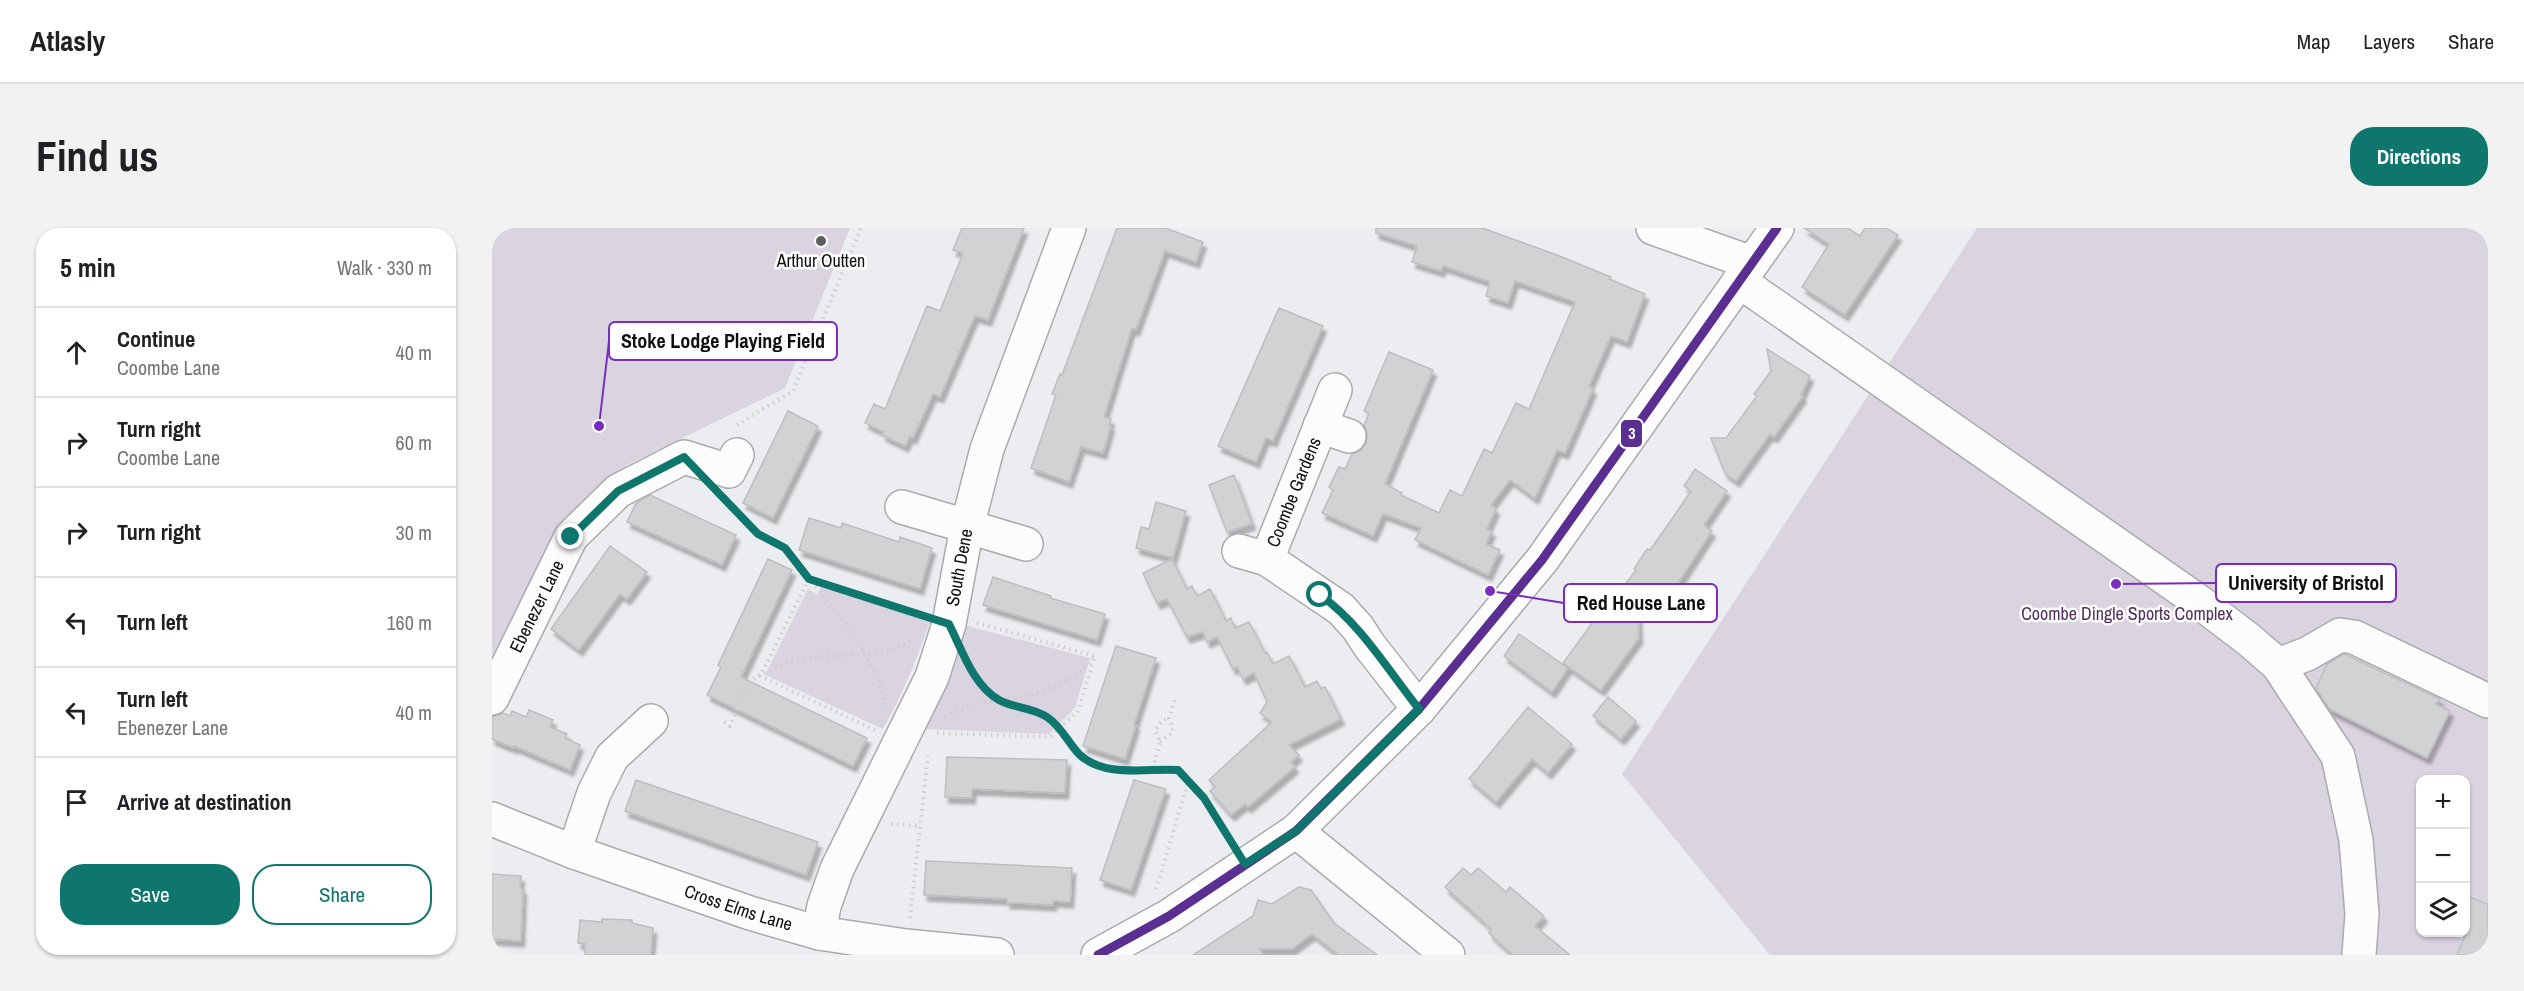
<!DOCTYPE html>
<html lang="en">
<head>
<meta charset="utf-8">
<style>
	body { margin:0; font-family:"Archivo Narrow",sans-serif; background:#f2f2f2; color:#202124 }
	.controls { position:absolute; right:18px; bottom:18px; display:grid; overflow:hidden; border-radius:12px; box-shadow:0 2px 4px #0004 }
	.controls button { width:54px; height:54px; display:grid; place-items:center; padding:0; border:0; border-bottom:2px solid #e0e0e0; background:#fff; color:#202124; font:30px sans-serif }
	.stop { position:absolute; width:18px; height:18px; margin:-14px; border:4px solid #0f766e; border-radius:50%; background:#fff }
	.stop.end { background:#0f766e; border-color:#fff; box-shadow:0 2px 6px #0008 }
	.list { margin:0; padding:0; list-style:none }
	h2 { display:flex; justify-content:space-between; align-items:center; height:78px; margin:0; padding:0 24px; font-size:26px }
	h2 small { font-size:20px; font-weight:400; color:#757577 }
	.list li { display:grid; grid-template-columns:39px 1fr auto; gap:18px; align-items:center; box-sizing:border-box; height:90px; padding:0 24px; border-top:2px solid #e0e0e0 }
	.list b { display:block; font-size:22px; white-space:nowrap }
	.list p { margin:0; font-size:20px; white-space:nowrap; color:#757577 }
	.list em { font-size:20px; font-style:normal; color:#757577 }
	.actions { display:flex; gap:12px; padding:18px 24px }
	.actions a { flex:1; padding:14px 0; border:2px solid #0f766e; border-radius:24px; text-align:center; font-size:21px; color:#0f766e }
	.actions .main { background:#0f766e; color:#fff }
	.icon { flex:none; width:33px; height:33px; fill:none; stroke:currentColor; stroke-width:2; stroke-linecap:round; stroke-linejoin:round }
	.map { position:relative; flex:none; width:1996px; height:727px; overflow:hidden; border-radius:24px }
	header { display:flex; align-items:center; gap:36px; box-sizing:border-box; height:84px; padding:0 30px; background:#fff; border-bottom:2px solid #e0e0e0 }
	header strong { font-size:28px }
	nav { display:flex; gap:33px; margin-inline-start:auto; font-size:21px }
	.intro { display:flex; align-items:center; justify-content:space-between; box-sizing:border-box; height:144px; padding:0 36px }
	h1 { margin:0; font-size:42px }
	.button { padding:15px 27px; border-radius:24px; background:#0f766e; color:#fff; font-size:21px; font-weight:700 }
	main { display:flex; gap:36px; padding:0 36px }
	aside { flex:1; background:#fff; border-radius:24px; box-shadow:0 2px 4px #0004 }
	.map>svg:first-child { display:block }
	.green { fill:#dad3e0; fill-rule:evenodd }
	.building { fill:#d0d2d3; stroke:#bcbec0; stroke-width:1.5; filter:url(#shadow) }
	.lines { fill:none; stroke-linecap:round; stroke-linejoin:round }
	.minor-casing { stroke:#aaabad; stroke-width:36 }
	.path { stroke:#cdcece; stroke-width:4; stroke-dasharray:1.5 4.5; stroke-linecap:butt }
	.minor { stroke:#fcfcfd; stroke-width:33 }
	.bus-1-casing { stroke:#fff; stroke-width:14 }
	.bus-1 { stroke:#5b2e91; stroke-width:9 }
	.route { stroke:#0f766e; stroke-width:8 }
	.poi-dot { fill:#5b5d5e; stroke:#fff; stroke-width:2 }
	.labels { text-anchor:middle; stroke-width:5; stroke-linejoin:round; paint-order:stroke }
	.poi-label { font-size:18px; fill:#0e0f10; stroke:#fff }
	.street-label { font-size:18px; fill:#0e0f10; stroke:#fff }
	.park-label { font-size:18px; fill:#50315b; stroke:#fff }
	.leader { fill:none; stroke:#7b2cbf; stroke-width:2 }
	.callout-dot { fill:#7b2cbf; stroke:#fff; stroke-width:2 }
	.callout { fill:#fff; stroke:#7b2cbf; stroke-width:2 }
	.callout-label { font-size:20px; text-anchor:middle; font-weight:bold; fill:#0e0f10 }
	.line-badge { stroke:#fff; stroke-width:2 }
	.badge-label { font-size:16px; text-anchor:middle; font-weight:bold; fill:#fff }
</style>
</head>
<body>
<header>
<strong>Atlasly</strong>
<nav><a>Map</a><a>Layers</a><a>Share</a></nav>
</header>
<div class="intro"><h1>Find us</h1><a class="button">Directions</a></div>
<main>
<aside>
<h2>5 min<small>Walk · 330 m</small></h2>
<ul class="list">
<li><svg class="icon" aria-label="ahead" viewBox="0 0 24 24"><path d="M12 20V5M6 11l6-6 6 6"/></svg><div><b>Continue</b><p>Coombe Lane</p></div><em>40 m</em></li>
<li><svg class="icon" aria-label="right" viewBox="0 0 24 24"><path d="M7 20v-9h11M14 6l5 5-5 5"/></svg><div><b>Turn right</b><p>Coombe Lane</p></div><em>60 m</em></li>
<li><svg class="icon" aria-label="right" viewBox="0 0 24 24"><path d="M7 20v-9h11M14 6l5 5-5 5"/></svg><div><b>Turn right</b></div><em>30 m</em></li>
<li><svg class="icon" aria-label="left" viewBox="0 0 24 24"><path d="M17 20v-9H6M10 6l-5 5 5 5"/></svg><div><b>Turn left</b></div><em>160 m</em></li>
<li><svg class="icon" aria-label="left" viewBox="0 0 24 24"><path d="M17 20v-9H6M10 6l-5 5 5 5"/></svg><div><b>Turn left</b><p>Ebenezer Lane</p></div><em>40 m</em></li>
<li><svg class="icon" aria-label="arrive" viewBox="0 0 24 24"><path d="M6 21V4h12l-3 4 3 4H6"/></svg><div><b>Arrive at destination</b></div></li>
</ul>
<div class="actions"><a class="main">Save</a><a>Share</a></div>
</aside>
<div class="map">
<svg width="1996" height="727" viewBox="0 0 1996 727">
	<defs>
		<filter id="shadow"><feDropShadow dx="3.5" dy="6" stdDeviation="1.5" flood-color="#0004"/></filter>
	</defs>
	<rect width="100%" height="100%" fill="#ebedf0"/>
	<!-- green -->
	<path class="green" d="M0,0H358L293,160L135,237L78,287L0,450Z
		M1485,0H1996V727H1278L1130,546ZM1928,552H1974V704H1928Z
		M329,359L438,393C425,431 411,466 391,501L273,447L316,361L326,367Z
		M472,397L598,430L583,480L557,506L433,501L448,469Z"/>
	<!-- building -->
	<path class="building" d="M470,0H532L496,92L483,88L448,169L441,166L421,210L418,208L413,218L390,207L392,204L373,195L382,176L393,181L435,78L448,83L471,25L461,22Z
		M625,0H673L711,14L704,34L673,23L644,102L640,100L612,189L619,191L617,197L619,198L611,225L589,219L577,254L539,240L564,167L560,166L568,146L570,147Z
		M884,0H990L1065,27L1119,49L1117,51L1153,66L1135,114L1119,108L1097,158L1101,161L1073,225L1065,222L1043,270L1018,252L999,277L1004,281L995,301L1000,303L994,316L1008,322L996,347L923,312L929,300L891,286L881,308L830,285L841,262L837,259L847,239L853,241L860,226L869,222L874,215L875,205L872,197L877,186L872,183L897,124L941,142L893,256L910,265L909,267L947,285L958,262L970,268L992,221L1000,225L1024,175L1037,181L1083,74L1023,53L1016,75L994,68L998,54L951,38L949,43L920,34L925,18L884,5Z
		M1312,0H1356L1368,8L1373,0H1394L1406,7L1353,87L1310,59L1337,16Z
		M787,80L831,98L781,213L774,210L764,234L726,218Z
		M1275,121L1318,148L1309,167L1311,168L1282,209L1278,206L1244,253L1233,245L1219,210H1234L1265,168L1262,166L1279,143Z
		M296,183L326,198L281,290L251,275Z
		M1203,241L1235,263L1212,297L1220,303L1166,386L1146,372L1147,410L1109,462L1071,435L1117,372L1120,374L1144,342L1142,341L1155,321L1158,322L1182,288L1199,263L1192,258Z
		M742,247L760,296L735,304L717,257Z
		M158,267L244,307L230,337L135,294L144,275Z
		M664,274L694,283L681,330L644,320L649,299L657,301Z
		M317,290L349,300L350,295L407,314L408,309L440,320L428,361L307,322Z
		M118,318L155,344L135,371L128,366L87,422L59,401Z
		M276,331L300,342L249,449L375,510L361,538L215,467L229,439L226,437Z
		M680,331L695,361L700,358L705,368L718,361L734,393L739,390L743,400L757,394L773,425L775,424L781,436L797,428L813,459L825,453L829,461L833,459L849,491L797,517L807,527L799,534L803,539L756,579L753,576L739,587L718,563L723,559L717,552L780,494L768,485L775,474L762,445L751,451L745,439L741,441L725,409L715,414L711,404L695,409L675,371L665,375L651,345Z
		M501,349L559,368L558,370L613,386L605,412L491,377Z
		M1027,406L1076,440L1060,464L1012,428Z
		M624,418L664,430L642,497H644L633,531L591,518Z
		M1852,426L1948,471L1944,476L1958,483L1935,530L1837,481L1824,460L1835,436Z
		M1116,469L1144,493L1129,511L1101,488Z
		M1036,479L1080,516L1056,545L1040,531L1004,574L977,551Z
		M37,482L61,492L58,499L75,506L73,510L88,517L78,542L22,518V520L0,511V489L11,485L18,488L20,483L34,489Z
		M455,529L575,532L573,565L480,561V570L453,569Z
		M144,552L326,614L314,647L133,583Z
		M642,552L674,561L639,662L608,652Z
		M434,633L580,640L578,674L561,673V677L527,675H515V671L432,667Z
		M971,640L979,647L986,640L1014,664L1018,659L1052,688L1043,698L1078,727H1021L997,705L999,702L992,694L953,659Z
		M0,646L29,648L28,660L31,661L29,713L0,711Z
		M807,659L819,662L842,695L885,727H847L820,706L800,721H768L771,727H701L761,688L766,672L780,676Z
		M1974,668L1996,676V727H1965L1974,705Z
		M110,691L140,692V695L161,700L159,727H93V716L86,715L88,692L110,694Z"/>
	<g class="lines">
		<!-- minor casing -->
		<g class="minor-casing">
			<g id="minor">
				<path d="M1161,0L1260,35"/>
				<path d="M1247,53L1706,373L1756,411L1786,437L1846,528L1864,612L1870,686L1867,727"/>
				<path d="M828,198L857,208"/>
				<path d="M410,279L534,316"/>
				<path d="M747,323L775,331L849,381L866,400L877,417L927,481"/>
				<path id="s1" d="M775,331L843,162"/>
				<path d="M1786,437L1815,426L1848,407L1862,409L1996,473"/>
				<path id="s2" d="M0,470L79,309L126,263L192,229L237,243L245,227"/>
				<path id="s3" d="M0,591L82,624L258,685L327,705L414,718L505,727"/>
				<path d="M804,603L956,727"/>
				<path d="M82,624L102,565L120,529L159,493"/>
				<path id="s4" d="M327,705L332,678L345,641L440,449L457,396L475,299L495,221L577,0"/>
				<path d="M606,727L677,688L804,603L927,481L1050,332L1285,0"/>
			</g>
		</g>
		<!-- path -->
		<path class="path" d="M245,197L301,163L369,0
			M235,271L266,306L293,320L355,397L385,447L394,477
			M475,433C483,447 493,468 511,473C525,478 541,480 554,489C574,502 582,526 604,536C628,547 660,540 686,542L712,570L738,613
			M453,489L479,477L537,468L569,456L591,442L601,430
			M232,494L238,498C244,486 252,461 261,452C264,448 272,446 276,443C326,415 376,440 422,411
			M383,502L268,448L317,351L431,388
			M445,505L558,509L586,483L603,428L485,395
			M668,514L680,505L681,499L677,490L683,472
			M661,540L668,514L663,502L671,492L677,490
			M399,596L428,598
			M664,661L697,551
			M418,690L436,528"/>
		<!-- minor -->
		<use href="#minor" class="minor"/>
		<!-- bus-1 casing -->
		<g class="bus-1-casing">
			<path id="bus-1" d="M606,727L677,688L804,603L927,481L1050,332L1285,0"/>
		</g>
		<!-- bus-1 -->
		<use href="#bus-1" class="bus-1"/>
	</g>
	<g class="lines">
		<!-- route -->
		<path class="route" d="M79,309L126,263L192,229L266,306L293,320L317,351L457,396C470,422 481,457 507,472C521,480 540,479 555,489C570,499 576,515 588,527C613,550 655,540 686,542L712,570L753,636L804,603L927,481C896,442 868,395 828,367"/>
	</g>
	<!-- markers -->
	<circle class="poi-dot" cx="329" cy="13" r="6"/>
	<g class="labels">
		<!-- poi labels -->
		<g class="poi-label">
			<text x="329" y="39">Arthur Outten</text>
		</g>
		<!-- street labels -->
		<g class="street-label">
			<text dy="6" stroke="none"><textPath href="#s1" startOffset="72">Coombe Gardens</textPath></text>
			<text dy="6" stroke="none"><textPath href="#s4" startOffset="394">South Dene</textPath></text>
			<text dy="6" stroke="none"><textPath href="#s2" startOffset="102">Ebenezer Lane</textPath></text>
			<text dy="6" stroke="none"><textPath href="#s3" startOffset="262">Cross Elms Lane</textPath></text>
		</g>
		<!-- park labels -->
		<g class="park-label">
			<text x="1635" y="392">Coombe Dingle Sports Complex</text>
		</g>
	</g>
	<!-- callouts -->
	<path class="leader" d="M107 198L117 113M1624 356L1724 355M998 363L1072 375"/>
	<g class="callout-dot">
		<circle cx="107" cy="198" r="6"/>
		<circle cx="1624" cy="356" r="6"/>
		<circle cx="998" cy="363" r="6"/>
	</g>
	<g class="callout">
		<rect x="117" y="94" width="228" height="38" rx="6"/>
		<rect x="1724" y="336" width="180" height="38" rx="6"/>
		<rect x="1072" y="356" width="153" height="38" rx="6"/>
	</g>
	<g class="callout-label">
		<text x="231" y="120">Stoke Lodge Playing Field</text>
		<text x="1814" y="362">University of Bristol</text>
		<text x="1149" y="382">Red House Lane</text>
	</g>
	<rect class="line-badge" x="1128" y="191" width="23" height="29" rx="6" fill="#5b2e91"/>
	<g class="badge-label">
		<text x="1140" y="211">3</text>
	</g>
</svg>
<div class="controls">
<button>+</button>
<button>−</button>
<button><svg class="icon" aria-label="layers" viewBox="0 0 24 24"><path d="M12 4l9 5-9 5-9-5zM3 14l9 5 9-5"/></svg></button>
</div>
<div class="stop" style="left:828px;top:367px"></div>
<div class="stop end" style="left:79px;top:309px"></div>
</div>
</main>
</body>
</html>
